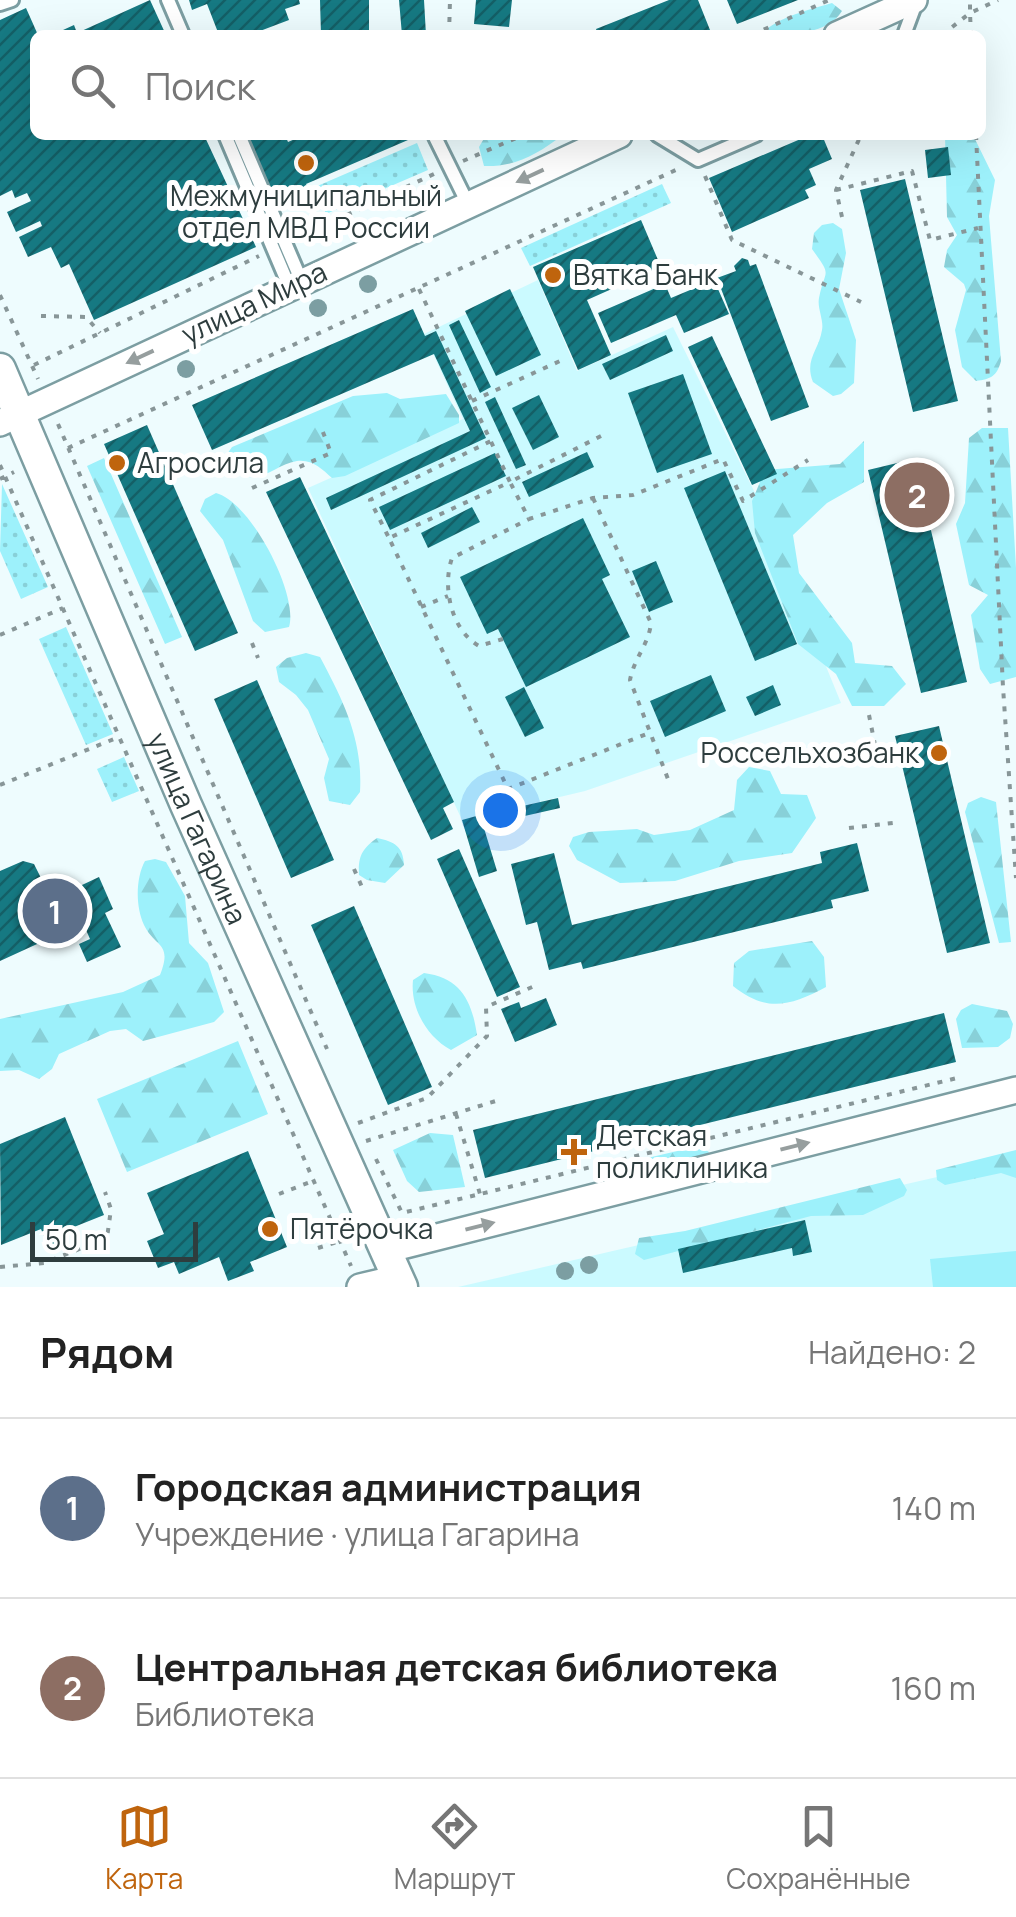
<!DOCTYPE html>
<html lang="ru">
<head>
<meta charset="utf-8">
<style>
	body { margin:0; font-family:Manrope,sans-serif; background:#f6f6f6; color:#222 }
	.scale { position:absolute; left:30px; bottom:25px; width:168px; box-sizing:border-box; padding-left:10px; border:5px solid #2e3d3e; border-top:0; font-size:28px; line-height:35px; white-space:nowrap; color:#2e3d3e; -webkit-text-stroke:8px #fff; paint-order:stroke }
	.you { position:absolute; left:500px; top:810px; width:35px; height:35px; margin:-25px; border:8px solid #fff; border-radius:50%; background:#1a73e8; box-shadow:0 0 0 15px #1a73e833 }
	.badge { display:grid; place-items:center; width:65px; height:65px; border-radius:50%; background:#bf640d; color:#fff; font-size:32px; font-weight:700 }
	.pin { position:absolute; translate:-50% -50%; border:5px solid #fff; box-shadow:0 2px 10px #0006 }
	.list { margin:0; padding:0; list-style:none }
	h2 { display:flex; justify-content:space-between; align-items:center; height:130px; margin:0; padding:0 40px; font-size:42px }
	h2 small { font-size:32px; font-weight:400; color:#767676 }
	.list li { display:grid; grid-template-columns:65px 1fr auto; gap:30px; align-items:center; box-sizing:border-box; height:180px; padding:0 40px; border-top:2px solid #e0e0e0 }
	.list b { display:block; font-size:38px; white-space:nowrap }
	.list p { margin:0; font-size:32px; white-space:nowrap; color:#767676 }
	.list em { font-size:32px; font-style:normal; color:#767676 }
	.icon { flex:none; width:55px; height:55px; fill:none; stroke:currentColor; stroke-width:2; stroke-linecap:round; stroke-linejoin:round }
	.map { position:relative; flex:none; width:1016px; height:1287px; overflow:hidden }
	.search { position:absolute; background:#fff; box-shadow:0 10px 40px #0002; left:30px; right:30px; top:30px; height:110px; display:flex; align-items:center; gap:25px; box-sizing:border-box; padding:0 35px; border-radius:15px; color:#767676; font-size:38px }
	.sheet { height:490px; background:#fff }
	nav { display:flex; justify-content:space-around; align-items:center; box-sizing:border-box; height:140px; border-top:2px solid #e0e0e0; background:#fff; font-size:28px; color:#767676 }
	nav a { display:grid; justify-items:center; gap:5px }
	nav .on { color:#bf640d }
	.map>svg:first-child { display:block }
	.built { fill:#cbfaff }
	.grass { fill:url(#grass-dots) }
	.forest { fill:url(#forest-firs) }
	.garden { fill:#9df1fb }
	.building { fill:url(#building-hatch) }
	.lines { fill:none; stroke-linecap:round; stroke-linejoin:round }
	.service-casing { stroke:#7c9ea2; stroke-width:18 }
	.minor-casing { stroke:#7c9ea2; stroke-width:30 }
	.tertiary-casing { stroke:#7c9ea2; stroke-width:35 }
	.path { stroke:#889698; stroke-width:4; stroke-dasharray:5 8; stroke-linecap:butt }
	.service { stroke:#fff; stroke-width:12 }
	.minor { stroke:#fff; stroke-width:25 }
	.tertiary { stroke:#fff; stroke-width:30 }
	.tree { fill:#7c9ea2 }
	.oneway { fill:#969e9e }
	.poi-dot { fill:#bf640d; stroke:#fff; stroke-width:4 }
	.labels { text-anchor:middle; stroke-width:10; stroke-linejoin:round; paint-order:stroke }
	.poi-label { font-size:28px; fill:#2e3d3e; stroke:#fff; text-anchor:start }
	.street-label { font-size:28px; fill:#2e3d3e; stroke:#fff }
</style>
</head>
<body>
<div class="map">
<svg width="1016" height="1287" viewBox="0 0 1016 1287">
	<defs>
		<pattern id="grass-dots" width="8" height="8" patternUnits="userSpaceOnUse" patternTransform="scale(2.5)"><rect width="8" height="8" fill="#9df1fb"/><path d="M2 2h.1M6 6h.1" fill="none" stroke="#88d0d8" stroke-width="1.8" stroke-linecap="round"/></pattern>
		<pattern id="forest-firs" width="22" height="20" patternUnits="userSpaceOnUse" patternTransform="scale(2.5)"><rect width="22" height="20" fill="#9df1fb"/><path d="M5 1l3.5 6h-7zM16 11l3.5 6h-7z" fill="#88d0d8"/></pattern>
		<pattern id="building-hatch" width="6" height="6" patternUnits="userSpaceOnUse" patternTransform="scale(2.5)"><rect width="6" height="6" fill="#167982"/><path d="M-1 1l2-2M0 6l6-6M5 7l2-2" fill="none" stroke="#145f66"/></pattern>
	</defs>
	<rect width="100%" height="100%" fill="#eefcfe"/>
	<!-- built -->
	<path class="built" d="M538,280L577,371L673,327L756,495L841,703L585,791L462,820L308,488L463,419L424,334Z
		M1016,1159V1287H458L617,1250Z"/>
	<!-- grass -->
	<path class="grass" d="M417,143L428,170L326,214L315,187Z
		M662,184L671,203L530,266L521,248Z
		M2,484L48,587L21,599L0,551Z
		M66,627L113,734L86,745L39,639Z
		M124,757L139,791L112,802L97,769Z"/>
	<!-- forest -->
	<path class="forest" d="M832,3L842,11C827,36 785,35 760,35C777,17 809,10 832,3Z
		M486,135H563C537,154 517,167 484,166L479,147Z
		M945,135H973L995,180L989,216L1001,361C997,376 991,379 976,381L962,367L955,330L966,290L964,284L944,267L947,250L957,235L947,217Z
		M833,223L842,229L846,253L839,289L856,340L854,383L841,394L833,396L813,382C804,360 819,350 822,330C824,320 817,308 819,298C825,268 833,278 812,249L814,233L822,225Z
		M387,393L400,399L446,394L459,415V423L345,476L332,478C322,469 312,459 297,461C274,465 262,485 237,474C228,470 226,467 225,457L232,447L353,396Z
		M982,428H1008L1016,568V677L990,684L980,669L971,615L988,595L969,585L956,524L965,503L969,438Z
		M864,441V482L827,503L793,535L799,573L852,643L855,663L892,666L906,684L884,706H852L836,674L798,644L755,533L752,501L765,470L840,464Z
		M104,458L182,637L165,644L87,466Z
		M216,493C251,502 299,595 289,627L265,632L253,621L223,540L200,511L205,499Z
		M306,653L320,657C344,702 363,740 360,792L350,805L329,801L324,778L329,759L308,710L296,695L279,682L276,667L287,658Z
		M749,767L770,771L781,794L807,795L816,818L792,853L739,861L675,881L620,883L577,860L569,846L573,837L589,832L637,829L654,835L690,830L734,810L737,780Z
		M981,797L996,802L1011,942L999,943L965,812L968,803Z
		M377,838C395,842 403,846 404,865L385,883L367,880L359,875C358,856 362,849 377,838Z
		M155,859L166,862L185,896L189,943L208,963L224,1012L214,1022L143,1041L126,1029L110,1031L59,1054L52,1069L39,1079L19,1070L0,1071V1019L123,992L160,975C173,942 155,948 144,925C135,906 136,877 145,861Z
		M812,941L824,957L826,987C790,1006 767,1013 733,986L734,963L749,951Z
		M424,973C461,978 472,1001 477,1035L451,1050C427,1037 410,1008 413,980Z
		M972,1004L1007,1011L1013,1024L1010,1038L998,1047L962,1048L956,1019L961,1010Z
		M238,1041L268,1114L127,1172L97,1099Z
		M430,1133L453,1135L465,1187L419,1192L407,1181L393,1150Z
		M699,1146L709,1152L707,1157L637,1177L625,1176L623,1170L630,1162Z
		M1016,1150V1178L1001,1173L945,1185L937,1180L936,1170Z
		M900,1178L907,1190L904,1196L863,1215L811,1216L644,1260L635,1254L639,1238L685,1231Z"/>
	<!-- garden -->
	<path class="garden" d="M1016,1251V1287H933L930,1259Z"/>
	<!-- building -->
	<path class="building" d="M150,0L166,35H52L74,25L77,33Z
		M189,0H299L300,4L285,9L289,20L249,35H219L207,4L192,10Z
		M320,0H369V35H321Z
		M399,0H424L426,35H402Z
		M476,0H512L509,27L474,24Z
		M669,0H698L712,35H598L596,29Z
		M727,0H798L737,24Z
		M26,8L38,35H35V135H204L256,247L94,320L69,264L61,268L51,247L28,257L19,237L42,226L40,221L16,232L7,212L31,201L27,193L15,198L12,190L0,196V20Z
		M245,135H285L288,142L304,135H406L408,140L306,184L310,193L276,208Z
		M810,135H822L832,159L809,169L816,185L805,190L809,198L732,232L709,178Z
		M948,147L951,175L928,178L925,150Z
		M905,179L958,401L913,412L860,190Z
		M641,220L661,267L587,300L611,355L578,370L533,267Z
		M742,258L748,260L750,266L756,264L809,407L771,421L717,278L736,271L734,266Z
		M714,280L729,314L684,333L676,315L611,343L598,313L665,284L671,298Z
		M510,289L541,355L496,376L465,311Z
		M413,309L425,336L436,331L486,438L331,510L326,498L470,431L434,354L212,450L192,405Z
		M459,320L491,387L480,393L449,325Z
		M666,335L673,351L610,380L602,364Z
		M712,336L777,474L752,485L688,347Z
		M683,374L712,454L657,473L628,393Z
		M539,395L559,437L533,450L512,408Z
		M495,397L526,465L516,469L485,402Z
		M147,425L238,633L195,651L104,444Z
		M587,452L594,467L529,497L522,482Z
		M495,453L506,476L390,530L379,507Z
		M914,459L967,682L921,693L868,470Z
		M725,471L797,644L755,661L684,488Z
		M300,477L454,802L443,808L453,829L431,840L266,492Z
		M472,507L480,522L428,548L421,533Z
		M583,518L610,575L602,579L630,637L526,687L498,629L487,634L460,577Z
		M656,561L673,602L649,612L632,571Z
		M711,675L726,711L665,737L650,701Z
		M257,680L334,860L291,878L214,699Z
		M773,685L781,705L755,716L746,697Z
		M524,687L544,728L525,737L505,697Z
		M939,726L990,943L947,953L895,736Z
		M558,798L560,808L503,821L500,811Z
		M480,815L497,871L479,877L462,820Z
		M857,843L869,891L831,900L833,908L583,969L581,962L549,970L537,922L526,925L511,864L554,853L572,925L822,863L820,852Z
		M459,849L520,987L497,997L437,859Z
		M23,861L34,864L41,878L59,880L65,893L99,877L113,909L105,913L121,947L87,962L79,944L90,939L83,923L0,961V871Z
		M354,906L432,1087L388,1105L311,925Z
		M546,998L557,1025L515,1042L501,1009L519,1002L521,1008Z
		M944,1013L956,1062L485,1178L473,1130Z
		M65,1117L104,1215L64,1231L68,1241L49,1249L41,1229L1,1245L0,1144Z
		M248,1151L287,1247L250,1262L254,1271L228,1281L219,1257L179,1274L174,1262L158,1268L147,1241L164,1234L147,1193Z
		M805,1220L812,1252L793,1256L792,1248L683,1273L678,1249Z"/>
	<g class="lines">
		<!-- service casing -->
		<g class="service-casing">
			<path id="service" d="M168,0L183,35
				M0,4L12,0
				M904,35L917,0
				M225,135L289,286
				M239,135L301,280
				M657,135L698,160L756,135
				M435,137L468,204"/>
		</g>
		<!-- minor casing -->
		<g class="minor-casing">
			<path id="minor" d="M837,35L914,0
				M0,423L619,135
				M386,1250L1016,1090
				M360,1287L398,1278"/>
		</g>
		<!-- tertiary casing -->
		<g class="tertiary-casing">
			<g id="tertiary">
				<path id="s1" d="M0,369L186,805L402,1287"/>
			</g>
		</g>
		<!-- path -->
		<path class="path" d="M449,35L450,0
			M752,35L829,0
			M942,35L970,13V0
			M971,35L970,13L998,0
			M976,135L1003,687L1016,878
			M463,161L523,135
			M705,176L732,240L861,302
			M836,190L912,171L930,240L978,228
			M842,217L836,190L861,135
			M300,237L436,173
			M419,289L510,482L389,538L508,789L649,733
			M0,295L38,379
			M41,316L86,317L100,333
			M34,365L259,256
			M472,401L560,361
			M58,424L327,1049
			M601,436L510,482L529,519L593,498L633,495L723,459L743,501L808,460
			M68,448L678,169
			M0,465L351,1266
			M0,479L14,472
			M252,488L331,453L321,427
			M593,498L651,623C649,644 634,658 630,680L668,779
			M388,536L370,500L491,441
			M421,607L448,596
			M0,635L63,608
			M503,639L479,646C451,630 442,587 452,558L529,519
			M252,643L258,658
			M869,715L876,750
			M0,785L119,737
			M849,828L893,823
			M354,869L362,887
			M456,1114L480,1194
			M358,1123L427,1098L487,1036L486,1007L539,984
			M366,1141L499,1100
			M376,1159L402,1213L957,1078
			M279,1194L313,1181
			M318,1248L340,1241
			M0,1267L44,1263L107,1238L111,1209L105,1192"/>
		<!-- service -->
		<use href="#service" class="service"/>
		<!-- minor -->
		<use href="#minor" class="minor"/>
		<!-- tertiary -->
		<use href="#tertiary" class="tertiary"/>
	</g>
	<!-- trees -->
	<g class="tree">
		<circle cx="368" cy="284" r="9"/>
		<circle cx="318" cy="308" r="9"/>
		<circle cx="186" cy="369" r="9"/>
		<circle cx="589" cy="1265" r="9"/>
		<circle cx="565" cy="1271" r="9"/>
	</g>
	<!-- one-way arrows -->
	<defs><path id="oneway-solid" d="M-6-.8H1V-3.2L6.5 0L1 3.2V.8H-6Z" transform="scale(2.5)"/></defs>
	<g class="oneway">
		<use href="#oneway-solid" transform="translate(530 176) rotate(155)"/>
		<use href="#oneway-solid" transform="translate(140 357) rotate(155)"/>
		<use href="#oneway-solid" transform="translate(795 1146) rotate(-14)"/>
		<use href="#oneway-solid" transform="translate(480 1226) rotate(-14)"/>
	</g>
	<!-- markers -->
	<g class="poi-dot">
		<circle cx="306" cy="163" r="10"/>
		<circle cx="553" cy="275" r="10"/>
		<circle cx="117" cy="463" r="10"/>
		<circle cx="939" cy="753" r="10"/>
		<path d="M569 1137h10v10h10v10h-10v10h-10v-10h-10v-10h10z"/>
		<circle cx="270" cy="1229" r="10"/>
	</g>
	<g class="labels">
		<!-- poi labels -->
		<g class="poi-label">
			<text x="306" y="206" text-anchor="middle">Межмуниципальный<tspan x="306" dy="32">отдел МВД России</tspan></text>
			<text x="573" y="285">Вятка Банк</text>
			<text x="137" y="473">Агросила</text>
			<text x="919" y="763" text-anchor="end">Россельхозбанк</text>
			<text x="596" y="1146">Детская<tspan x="596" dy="32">поликлиника</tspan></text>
			<text x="290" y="1239">Пятёрочка</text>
		</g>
		<!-- street labels -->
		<g class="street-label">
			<text transform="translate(254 303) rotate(-25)" y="10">улица Мира</text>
			<text dy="10" stroke="none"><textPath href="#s1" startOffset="500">улица Гагарина</textPath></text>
		</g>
	</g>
</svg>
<div class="scale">50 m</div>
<div class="you"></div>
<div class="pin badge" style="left:55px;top:911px;background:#5c6f8a">1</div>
<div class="pin badge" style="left:917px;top:495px;background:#8d6e63">2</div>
<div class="search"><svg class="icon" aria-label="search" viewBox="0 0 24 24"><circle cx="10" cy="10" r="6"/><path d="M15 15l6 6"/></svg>Поиск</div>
</div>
<section class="sheet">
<h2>Рядом<small>Найдено: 2</small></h2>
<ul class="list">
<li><span class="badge" style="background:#5c6f8a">1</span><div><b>Городская администрация</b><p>Учреждение · улица Гагарина</p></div><em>140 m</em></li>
<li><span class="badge" style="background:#8d6e63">2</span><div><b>Центральная детская библиотека</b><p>Библиотека</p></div><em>160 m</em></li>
</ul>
</section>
<nav>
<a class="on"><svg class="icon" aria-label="map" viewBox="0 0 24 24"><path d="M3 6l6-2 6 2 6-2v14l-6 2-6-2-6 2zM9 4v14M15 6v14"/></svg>Карта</a>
<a><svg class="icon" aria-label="directions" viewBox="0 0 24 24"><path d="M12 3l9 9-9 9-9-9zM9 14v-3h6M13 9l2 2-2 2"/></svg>Маршрут</a>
<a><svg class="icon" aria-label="saved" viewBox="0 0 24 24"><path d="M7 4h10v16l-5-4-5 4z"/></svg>Сохранённые</a>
</nav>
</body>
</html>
